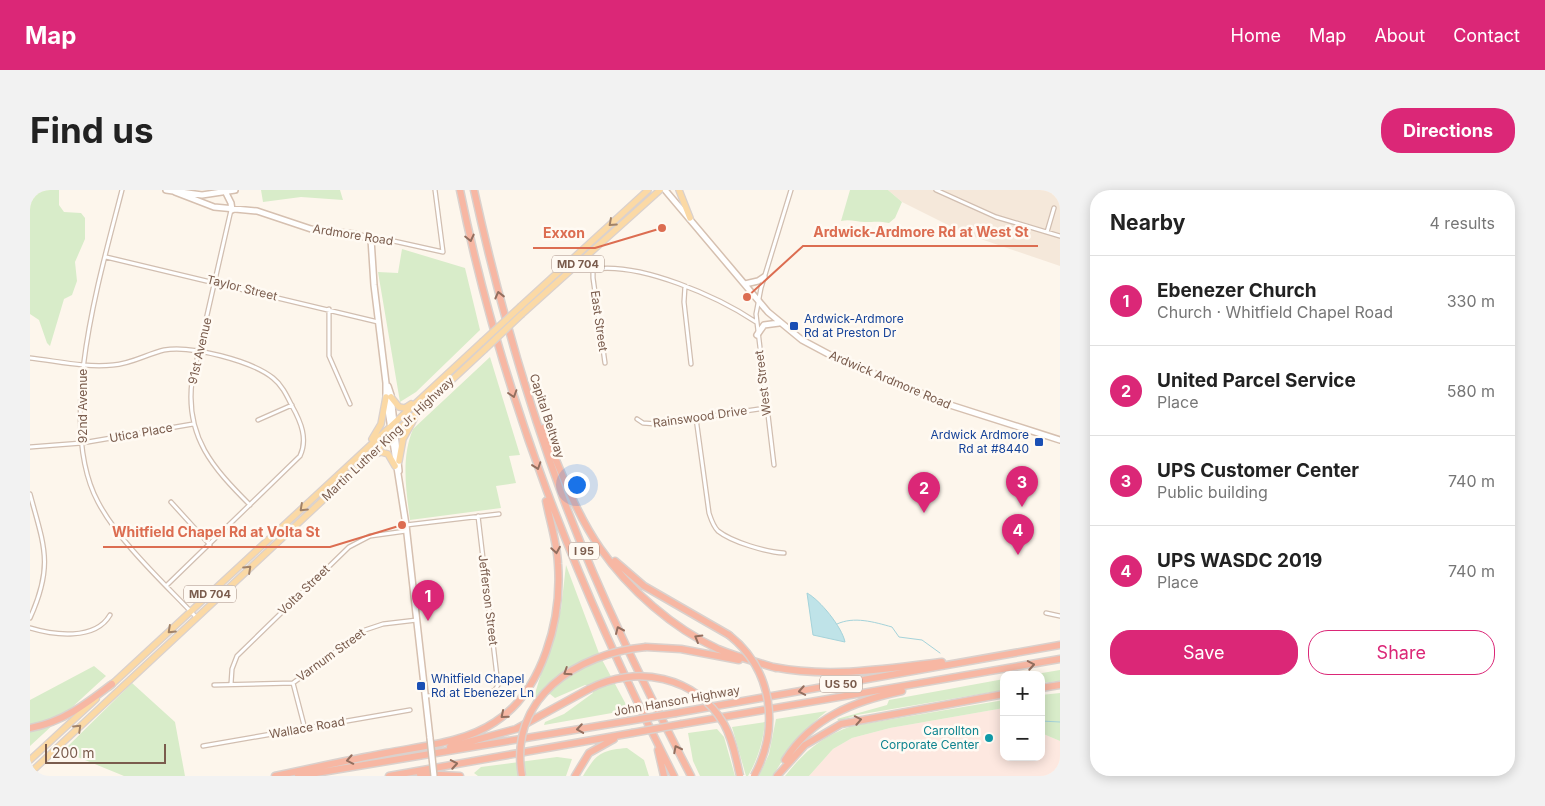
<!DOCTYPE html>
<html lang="en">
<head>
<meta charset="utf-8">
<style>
	body { margin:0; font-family:Inter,sans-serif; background:#f2f2f2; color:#222 }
	.controls { position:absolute; right:15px; bottom:15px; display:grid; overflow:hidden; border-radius:10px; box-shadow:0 2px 12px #0003 }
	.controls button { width:45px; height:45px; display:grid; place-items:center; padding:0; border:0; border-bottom:1px solid #e0e0e0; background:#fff; color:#222; font:25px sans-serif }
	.scale { position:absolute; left:15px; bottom:12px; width:121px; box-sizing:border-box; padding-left:5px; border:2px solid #7a5c4d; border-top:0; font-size:14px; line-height:18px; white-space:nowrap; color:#7a5c4d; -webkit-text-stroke:4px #fffaf3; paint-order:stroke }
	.you { position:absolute; left:546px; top:294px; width:18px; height:18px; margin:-12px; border:4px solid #fff; border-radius:50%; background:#1a73e8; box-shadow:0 0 0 8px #1a73e833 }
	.badge { display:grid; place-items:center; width:32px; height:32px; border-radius:50%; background:#db2777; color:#fff; font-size:16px; font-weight:700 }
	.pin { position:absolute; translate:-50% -41px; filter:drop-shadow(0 1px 2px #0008) }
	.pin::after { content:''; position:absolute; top:26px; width:18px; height:15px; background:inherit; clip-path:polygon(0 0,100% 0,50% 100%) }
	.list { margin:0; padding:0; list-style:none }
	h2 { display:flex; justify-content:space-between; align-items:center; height:65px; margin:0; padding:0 20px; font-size:21px }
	h2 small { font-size:16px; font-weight:400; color:#767676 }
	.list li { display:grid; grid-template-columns:32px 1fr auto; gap:15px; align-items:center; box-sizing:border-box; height:90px; padding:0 20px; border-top:1px solid #e0e0e0 }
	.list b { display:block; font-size:19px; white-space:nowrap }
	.list p { margin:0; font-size:16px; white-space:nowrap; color:#767676 }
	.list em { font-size:16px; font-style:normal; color:#767676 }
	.actions { display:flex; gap:10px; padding:15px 20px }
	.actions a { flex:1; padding:11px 0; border:1px solid #db2777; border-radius:20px; text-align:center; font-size:18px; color:#db2777 }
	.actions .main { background:#db2777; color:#fff }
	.map { position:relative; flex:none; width:1030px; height:586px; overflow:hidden; border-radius:20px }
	header { display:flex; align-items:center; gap:30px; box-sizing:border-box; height:70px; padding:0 25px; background:#db2777; color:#fff }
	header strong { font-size:24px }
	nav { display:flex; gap:28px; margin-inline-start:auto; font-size:18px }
	.intro { display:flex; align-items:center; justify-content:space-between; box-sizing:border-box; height:120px; padding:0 30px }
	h1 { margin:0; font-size:35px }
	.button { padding:12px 22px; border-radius:20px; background:#db2777; color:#fff; font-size:18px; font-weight:700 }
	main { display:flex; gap:30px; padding:0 30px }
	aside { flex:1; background:#fff; border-radius:20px; box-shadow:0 2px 12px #0003 }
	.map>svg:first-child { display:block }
	.residential { fill:#f5e8da }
	.commercial { fill:#fde8e0 }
	.green { fill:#d8ecc9 }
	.water { fill:#bfe3e8; stroke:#a5d3da }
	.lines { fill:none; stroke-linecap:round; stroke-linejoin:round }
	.stream { stroke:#a5d3da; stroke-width:1 }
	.street-casing { stroke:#d1beb0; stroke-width:5.5 }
	.secondary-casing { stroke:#d6c0b0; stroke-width:8 }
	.primary-casing { stroke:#dad1cd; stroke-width:8 }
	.highway-casing { stroke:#dad1cd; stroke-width:9 }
	.street { stroke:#fff; stroke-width:3 }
	.secondary { stroke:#fff; stroke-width:5 }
	.primary { stroke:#fbd9a5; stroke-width:5.5 }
	.highway { stroke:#f7b7a3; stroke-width:6 }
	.secondary-bridge-casing { stroke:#d6c0b0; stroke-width:8; stroke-linecap:butt }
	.primary-bridge-casing { stroke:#dad1cd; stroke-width:8; stroke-linecap:butt }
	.highway-bridge-casing { stroke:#dad1cd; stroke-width:9; stroke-linecap:butt }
	.secondary-bridge { stroke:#fff; stroke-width:5 }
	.primary-bridge { stroke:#fbd9a5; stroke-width:5.5 }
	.highway-bridge { stroke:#f7b7a3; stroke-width:6 }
	.oneway { stroke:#a18267 }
	.oneway2 { stroke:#936e5e }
	.transit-dot { fill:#1a4fb4; stroke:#fffaf3; stroke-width:2 }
	.culture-dot { fill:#0f9aa8; stroke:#fffaf3; stroke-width:2 }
	.labels { text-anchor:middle; stroke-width:5; stroke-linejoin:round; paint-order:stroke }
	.shield { fill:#fffaf3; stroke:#a28b7f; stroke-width:1 }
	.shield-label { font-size:11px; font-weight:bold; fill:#7a5c4d }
	.street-label { font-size:12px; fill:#7a5c4d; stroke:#fffaf3 }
	.transit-label { font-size:12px; fill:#164399; stroke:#fffaf3; text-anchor:start }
	.culture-label { font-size:12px; fill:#0d838f; stroke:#fffaf3; text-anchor:end }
	.leader { fill:none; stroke:#dc6d51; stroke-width:2 }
	.callout-dot { fill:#dc6d51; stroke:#fffaf3; stroke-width:2 }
	.callout-label { font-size:14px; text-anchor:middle; font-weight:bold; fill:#dc6d51; stroke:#fffaf3; stroke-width:5; stroke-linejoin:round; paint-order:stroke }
</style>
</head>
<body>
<header>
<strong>Map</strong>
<nav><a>Home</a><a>Map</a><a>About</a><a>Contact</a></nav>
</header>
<div class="intro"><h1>Find us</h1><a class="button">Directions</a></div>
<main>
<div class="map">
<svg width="1030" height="586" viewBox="0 0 1030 586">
	<rect width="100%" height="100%" fill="#fdf6ec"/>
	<!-- residential -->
	<path class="residential" d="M858,0H1030V76L936,44L872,12Z"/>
	<!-- commercial -->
	<path class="commercial" d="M974,518V567H1011V543L1030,551V584L1018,586H779L803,559L822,548L860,538Z"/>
	<!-- green -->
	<path class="green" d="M0,0H29V15L34,22L51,23L55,28V49L45,72L47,91L42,105L34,109L20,156L17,153L9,130L0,124Z
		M231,0H310L313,10L271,7L233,12Z
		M820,0H858L872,12L865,28L859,33C850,31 844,32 835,32C826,32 820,29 811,31Z
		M372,59L435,78L450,140L386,202L370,212L348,82L368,83Z
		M460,167L490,265L479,266L486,293L466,296L471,318L380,330C376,299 371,268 383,239Z
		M536,375L570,466L599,520L514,535L515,532L534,524L563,503L558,495H555L525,508L520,504L509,510H503L531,419Z
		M64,476L76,486L0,556V510Z
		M1030,480V491L1011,493V485H1000Z
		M974,489V500L827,525L809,531L807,529L857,515L859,510Z
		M102,493L145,532L155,586H94L33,561Z
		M1030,503V551L1011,543V505Z
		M974,510V518L860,538L822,548L803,559L779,586H755C774,562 792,546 822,536Z
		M797,521C773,540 758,560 743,586H729L739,564L746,529Z
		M735,532C733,552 728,569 718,586H716L702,537Z
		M687,539L694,547L705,586H670L663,571L658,543Z
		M597,558L614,570L619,586H553C566,564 571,560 597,558Z
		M527,567L542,569L536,586H448L444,583L451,577Z"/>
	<!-- water -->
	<path class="water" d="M777,403C790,410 812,437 815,452L783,445Z"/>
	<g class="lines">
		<!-- stream -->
		<path class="stream" d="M807,434C824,426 844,432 862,437L869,447L892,450L910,463
			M1011,531L1030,532"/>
		<!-- street casing -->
		<g class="street-casing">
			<path id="street" d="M92,0C71,83 25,232 68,312C89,352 134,393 166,427
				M906,0L966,27L1030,46
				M201,20L162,191C155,247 183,278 220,315
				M1017,42L1024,18
				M341,49L359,50L413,62L405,0
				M76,67L348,132
				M655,96L654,112L661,174
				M299,119V166L320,214
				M0,168C27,171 56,178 83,175C101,174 117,164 134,160C161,155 222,171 243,188C252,195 257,206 262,216C271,232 278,249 270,266L137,395
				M575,173L563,88V82L565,79C612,73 687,106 726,132
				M666,228L679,323C681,329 683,336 688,341C702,352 736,362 754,363
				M607,229L613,233L627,234L736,218
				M228,230L262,215
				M0,257L52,253L163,234
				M744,275L726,124L731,98L761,0
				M0,304C14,356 24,375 0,428
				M141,312L180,355
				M376,335L469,324
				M1016,423L1030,426
				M0,438C23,445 65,451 80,425
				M263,493L275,539
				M201,494L202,479L207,466L319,357L340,346L376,341
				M184,495L263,493L335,440L353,434L387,430
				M396,506L456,502L465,500L468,495L448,326
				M173,556L380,520"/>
		</g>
		<!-- secondary casing -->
		<g class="secondary-casing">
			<path id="secondary" d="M136,0L172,5L205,0
				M635,0L738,122L772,150L802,166L917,214L1030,250
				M145,2L184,17L227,21L281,39L324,44L341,49L344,95L356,193V207L376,335L400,548
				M196,3L201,13L202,20
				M715,94L728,91L734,87
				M727,145L734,135L749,133
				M358,196L361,205L369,281"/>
		</g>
		<!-- primary casing -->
		<g class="primary-casing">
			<path id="primary" d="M649,0L660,28
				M491,116L618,0
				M492,124L630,0
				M361,207L369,217L375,218L381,214
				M342,249L351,234L356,207
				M343,265L351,262L358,264L365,276
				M369,271L373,249L384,229
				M79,497L452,152
				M0,570L66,509
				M0,583L454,160"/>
		</g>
		<!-- highway casing -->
		<g class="highway-casing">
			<path id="highway" d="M430,0C472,208 548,398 644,586
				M444,0C467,105 496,207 533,308C569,404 614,495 661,586
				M513,238C530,279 545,322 570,358C599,400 643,438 688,459C707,467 727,472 746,478
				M585,371L614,396L699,445
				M616,457L651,459L709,470
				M743,477C799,488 856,479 912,472
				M1011,498L1030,495
				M646,523L1030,455
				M652,534L1030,469
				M0,538C33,532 56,514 82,494
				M420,557L486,539L559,499
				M628,560L634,586
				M755,570C782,527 825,511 872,501
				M390,584L430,586
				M245,586C282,578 319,570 356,563C392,556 434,553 465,532C513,501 532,429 528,374C527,352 520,332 516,311
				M268,586L598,531
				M359,586L602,543
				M545,586L559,563L584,549
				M747,586L775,555L811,534L974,504"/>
		</g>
		<!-- street -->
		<use href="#street" class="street"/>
		<!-- secondary -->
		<use href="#secondary" class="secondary"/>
		<!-- primary -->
		<use href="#primary" class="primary"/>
		<!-- highway -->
		<use href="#highway" class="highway"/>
		<!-- secondary-bridge casing -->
		<g class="secondary-bridge-casing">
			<path id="secondary-bridge" d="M400,548L404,586"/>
		</g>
		<!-- primary-bridge casing -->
		<g class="primary-bridge-casing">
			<path id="primary-bridge" d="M452,152L491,116
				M454,160L492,124"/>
		</g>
		<!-- highway-bridge casing -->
		<g class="highway-bridge-casing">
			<path id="highway-bridge" d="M699,445C743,480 750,538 724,586
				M559,499C606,474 666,486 694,534C703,550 706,569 710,586
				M598,531L646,523
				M602,543L652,534
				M492,586C478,508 547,463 616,457"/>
		</g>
		<!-- secondary-bridge -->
		<use href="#secondary-bridge" class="secondary-bridge"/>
		<!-- primary-bridge -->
		<use href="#primary-bridge" class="primary-bridge"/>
		<!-- highway-bridge -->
		<use href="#highway-bridge" class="highway-bridge"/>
	</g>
	<!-- one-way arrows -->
	<defs><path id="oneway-chevron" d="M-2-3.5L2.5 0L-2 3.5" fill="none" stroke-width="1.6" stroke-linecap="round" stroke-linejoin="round" transform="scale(1.25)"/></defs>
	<g class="oneway">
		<use href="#oneway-chevron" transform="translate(582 33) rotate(138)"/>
		<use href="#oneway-chevron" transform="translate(273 318) rotate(137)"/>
		<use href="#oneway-chevron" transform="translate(218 379) rotate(-43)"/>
		<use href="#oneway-chevron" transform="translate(141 440) rotate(137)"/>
		<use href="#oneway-chevron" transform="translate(48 538) rotate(-44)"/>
	</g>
	<g class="oneway2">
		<use href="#oneway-chevron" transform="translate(440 48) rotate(77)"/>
		<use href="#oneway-chevron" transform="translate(469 105) rotate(-104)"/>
		<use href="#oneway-chevron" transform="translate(483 204) rotate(72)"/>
		<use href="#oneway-chevron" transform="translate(507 276) rotate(71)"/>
		<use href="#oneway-chevron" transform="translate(526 360) rotate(81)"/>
		<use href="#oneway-chevron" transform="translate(589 440) rotate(-114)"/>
		<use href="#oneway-chevron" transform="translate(668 448) rotate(-150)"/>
		<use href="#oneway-chevron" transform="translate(1001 475) rotate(-10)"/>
		<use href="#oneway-chevron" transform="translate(537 482) rotate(147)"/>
		<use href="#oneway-chevron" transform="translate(772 501) rotate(170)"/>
		<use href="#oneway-chevron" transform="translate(474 525) rotate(140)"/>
		<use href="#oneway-chevron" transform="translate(828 530) rotate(-11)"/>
		<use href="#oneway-chevron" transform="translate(550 539) rotate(171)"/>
		<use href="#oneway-chevron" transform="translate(647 559) rotate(-117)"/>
		<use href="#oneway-chevron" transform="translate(320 570) rotate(169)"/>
		<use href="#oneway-chevron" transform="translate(424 574) rotate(-10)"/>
	</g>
	<!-- markers -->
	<g class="transit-dot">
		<rect x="759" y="131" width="10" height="10" rx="2.5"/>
		<rect x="1004" y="247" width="10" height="10" rx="2.5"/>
		<rect x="386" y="491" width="10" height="10" rx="2.5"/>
	</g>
	<circle class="culture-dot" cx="959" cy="548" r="5"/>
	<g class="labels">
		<!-- shield labels -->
		<g class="shield">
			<rect x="522" y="65.5" width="52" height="17" rx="4"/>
			<rect x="539" y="352.5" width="30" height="17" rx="4"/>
			<rect x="154" y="395.5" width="52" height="17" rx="4"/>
			<rect x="790" y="485.5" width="42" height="17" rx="4"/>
		</g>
		<g class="shield-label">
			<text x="548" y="78">MD 704</text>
			<text x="554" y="365">I 95</text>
			<text x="180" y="408">MD 704</text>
			<text x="811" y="498">US 50</text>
		</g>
		<!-- street labels -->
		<g class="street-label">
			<text transform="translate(323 45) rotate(9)" y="4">Ardmore Road</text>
			<text transform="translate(212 98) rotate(14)" y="4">Taylor Street</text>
			<text transform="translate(569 131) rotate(82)" y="4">East Street</text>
			<text transform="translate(170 161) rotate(-77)" y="4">91st Avenue</text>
			<text transform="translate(860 190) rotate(23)" y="4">Ardwick Ardmore Road</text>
			<text transform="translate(733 193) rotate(-97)" y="4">West Street</text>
			<text transform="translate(53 216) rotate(-90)" y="4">92nd Avenue</text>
			<text transform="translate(517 226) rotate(72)" y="4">Capital Beltway</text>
			<text transform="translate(670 227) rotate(-8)" y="4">Rainswood Drive</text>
			<text transform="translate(111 243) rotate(-10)" y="4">Utica Place</text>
			<text transform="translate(358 249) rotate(-43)" y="4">Martin Luther King Jr. Highway</text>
			<text transform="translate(274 400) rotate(-44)" y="4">Volta Street</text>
			<text transform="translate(458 410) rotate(83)" y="4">Jefferson Street</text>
			<text transform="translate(301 465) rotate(-36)" y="4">Varnum Street</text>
			<text transform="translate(647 511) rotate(-10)" y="4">John Hanson Highway</text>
			<text transform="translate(277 538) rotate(-10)" y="4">Wallace Road</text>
		</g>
		<!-- transit labels -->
		<g class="transit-label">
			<text x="774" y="133">Ardwick-Ardmore<tspan x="774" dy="14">Rd at Preston Dr</tspan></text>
			<text x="999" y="249" text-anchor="end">Ardwick Ardmore<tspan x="999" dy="14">Rd at #8440</tspan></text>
			<text x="401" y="493">Whitfield Chapel<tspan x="401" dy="14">Rd at Ebenezer Ln</tspan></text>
		</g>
		<!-- culture labels -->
		<g class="culture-label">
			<text x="949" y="545">Carrollton<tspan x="949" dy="14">Corporate Center</tspan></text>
		</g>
	</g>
	<!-- callouts -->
	<path class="leader" d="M717 107L773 56H1008M632 38L565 58H503M372 335L300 357H73"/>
	<g class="callout-dot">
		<circle cx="717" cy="107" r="5"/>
		<circle cx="632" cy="38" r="5"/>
		<circle cx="372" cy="335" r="5"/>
	</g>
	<g class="callout-label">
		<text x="891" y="47">Ardwick-Ardmore Rd at West St</text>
		<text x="534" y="48">Exxon</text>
		<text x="186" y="347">Whitfield Chapel Rd at Volta St</text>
	</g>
</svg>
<div class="controls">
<button>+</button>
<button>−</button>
</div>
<div class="scale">200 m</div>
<div class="you"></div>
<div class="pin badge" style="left:398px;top:431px">1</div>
<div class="pin badge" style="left:894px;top:323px">2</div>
<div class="pin badge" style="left:992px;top:317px">3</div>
<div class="pin badge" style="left:988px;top:365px">4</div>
</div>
<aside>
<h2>Nearby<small>4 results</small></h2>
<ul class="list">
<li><span class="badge">1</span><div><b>Ebenezer Church</b><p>Church · Whitfield Chapel Road</p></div><em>330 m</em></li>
<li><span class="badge">2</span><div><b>United Parcel Service</b><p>Place</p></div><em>580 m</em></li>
<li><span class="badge">3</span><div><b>UPS Customer Center</b><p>Public building</p></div><em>740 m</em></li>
<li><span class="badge">4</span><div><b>UPS WASDC 2019</b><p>Place</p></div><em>740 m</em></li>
</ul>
<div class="actions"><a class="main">Save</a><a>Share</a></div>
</aside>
</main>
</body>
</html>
